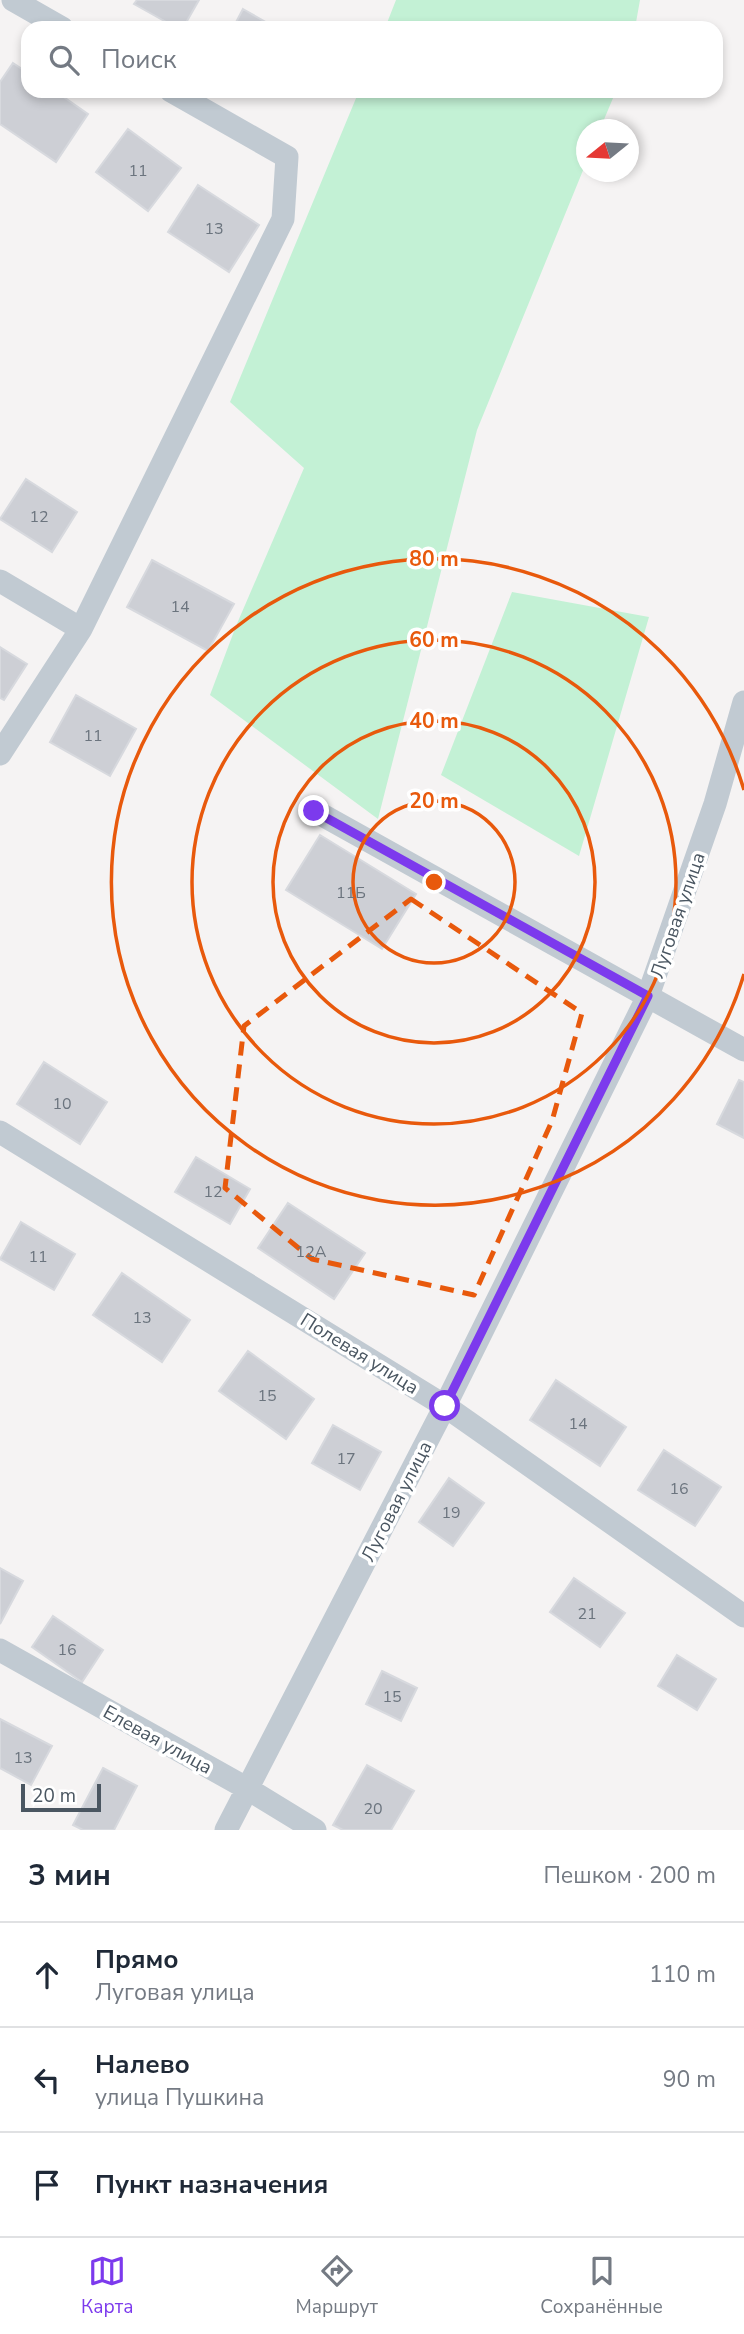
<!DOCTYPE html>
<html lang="ru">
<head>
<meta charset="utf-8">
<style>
	body { margin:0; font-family:"Nunito Sans",sans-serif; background:#f2f2f3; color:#1f2937 }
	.compass { position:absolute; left:576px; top:119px; width:63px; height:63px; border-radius:50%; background:#fff; box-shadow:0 4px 10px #0003; rotate:252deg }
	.scale { position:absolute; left:21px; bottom:18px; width:80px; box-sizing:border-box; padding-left:7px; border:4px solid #4a5661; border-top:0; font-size:19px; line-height:24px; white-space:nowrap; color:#4a5661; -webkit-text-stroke:5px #fff; paint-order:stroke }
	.stop { position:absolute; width:21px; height:21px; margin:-16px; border:5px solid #7c3aed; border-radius:50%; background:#fff }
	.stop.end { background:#7c3aed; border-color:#fff; box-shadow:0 2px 7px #0008 }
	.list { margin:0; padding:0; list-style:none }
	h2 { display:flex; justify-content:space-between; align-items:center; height:91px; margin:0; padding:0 28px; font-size:30px }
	h2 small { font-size:23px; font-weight:400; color:#747a83 }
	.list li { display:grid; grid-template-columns:46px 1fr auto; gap:21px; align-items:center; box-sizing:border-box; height:105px; padding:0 28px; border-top:2px solid #e0e1e3 }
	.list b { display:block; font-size:26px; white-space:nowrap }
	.list p { margin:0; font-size:23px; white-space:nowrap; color:#747a83 }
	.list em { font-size:23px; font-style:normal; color:#747a83 }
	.icon { flex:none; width:38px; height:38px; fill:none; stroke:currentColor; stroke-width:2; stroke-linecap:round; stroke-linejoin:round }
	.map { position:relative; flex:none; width:744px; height:1830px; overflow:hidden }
	.search { position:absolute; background:#fff; box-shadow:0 4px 10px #0003; left:21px; right:21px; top:21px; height:77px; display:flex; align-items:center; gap:18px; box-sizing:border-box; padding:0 24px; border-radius:21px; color:#747a83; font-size:26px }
	.sheet { height:406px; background:#fff }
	nav { display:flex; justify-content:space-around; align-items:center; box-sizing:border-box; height:98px; border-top:2px solid #e0e1e3; background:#fff; font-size:19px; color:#747a83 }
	nav a { display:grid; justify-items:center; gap:4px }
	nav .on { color:#7c3aed }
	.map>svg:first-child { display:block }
	.green { fill:#c3f1d5 }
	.building { fill:#cdcfd5; stroke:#d7d9de; stroke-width:2 }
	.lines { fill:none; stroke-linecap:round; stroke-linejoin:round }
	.minor { stroke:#c1cad2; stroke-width:23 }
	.route { stroke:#7c3aed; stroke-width:9 }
	.marked { fill:none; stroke:#e8590c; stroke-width:5; stroke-dasharray:14 9; stroke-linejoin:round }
	.ring { fill:none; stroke:#e8590c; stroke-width:3.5 }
	.labels { text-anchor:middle; stroke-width:7; stroke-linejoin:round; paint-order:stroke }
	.number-label { font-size:16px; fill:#6b747e }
	.street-label { font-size:19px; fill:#4a5661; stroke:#fff }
	.centre { fill:#e8590c; stroke:#fff; stroke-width:3.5 }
	.ring-label { font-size:21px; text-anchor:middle; font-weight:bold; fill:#e8590c; stroke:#fff; stroke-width:7; stroke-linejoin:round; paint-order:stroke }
</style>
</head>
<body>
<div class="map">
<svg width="744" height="1830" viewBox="0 0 744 1830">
	<rect width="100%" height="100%" fill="#f5f3f3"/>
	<!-- green -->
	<path class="green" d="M396,0H640L635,28H385Z
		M359,91H616L600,129L586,130V163L477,430L378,819L210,695L236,626L304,468L230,402Z
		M512,592L649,617L579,856L441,775Z"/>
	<!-- building -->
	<path class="building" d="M137,0H199L183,28H177L134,4Z
		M243,9L276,28H233Z
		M13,63L28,73V91H55L88,114L56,162L0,124V82Z
		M128,129L181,168L148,211L96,172Z
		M198,185L259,225L229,272L168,232Z
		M26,479L77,512L52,552L0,519Z
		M152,560L234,604L208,651L127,607Z
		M0,647L27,664L4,700L0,698Z
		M76,695L136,729L110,776L50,742Z
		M320,835L416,894L382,949L286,890Z
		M44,1062L107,1102L80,1144L17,1104Z
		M739,1080L744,1082V1138L717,1124Z
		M196,1157L250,1189L230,1224L175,1192Z
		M288,1203L365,1253L334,1299L258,1248Z
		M21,1222L75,1254L54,1290L0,1259Z
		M122,1273L190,1320L162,1362L93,1315Z
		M248,1351L314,1399L286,1439L219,1391Z
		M556,1380L626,1427L600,1466L530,1420Z
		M333,1425L381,1452L360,1490L312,1463Z
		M664,1450L721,1487L695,1526L638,1490Z
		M449,1478L484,1503L453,1546L419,1522Z
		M0,1568L23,1581L0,1624Z
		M574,1578L625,1613L600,1647L550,1612Z
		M53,1616L103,1650L82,1682L32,1647Z
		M677,1655L716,1679L697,1710L658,1686Z
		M382,1671L417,1688L401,1721L366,1704Z
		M0,1719L52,1746L31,1785L0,1768Z
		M367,1765L414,1791L391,1830H343L333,1825Z
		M103,1768L137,1786L114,1830H83L73,1825Z"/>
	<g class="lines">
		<!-- minor -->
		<path class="minor" d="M13,0L62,28
			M0,581L81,629
			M0,754L81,629L283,219L287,157L171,91
			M315,811L744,1050
			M0,1132L445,1406L744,1616
			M0,1650L248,1789L315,1830
			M226,1830L445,1406L648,996L715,804L744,702"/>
	</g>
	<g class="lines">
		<!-- route -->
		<path class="route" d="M314,811L648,996L445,1406"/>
	</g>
	<!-- marked area -->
	<path class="marked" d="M411,899L582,1013L552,1121L474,1295L312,1259L225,1188L244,1026Z"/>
	<!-- distance rings -->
	<g class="ring">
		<circle cx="434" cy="882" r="81"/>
		<circle cx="434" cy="882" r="161"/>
		<circle cx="434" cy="882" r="242"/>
		<path d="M744 974A323 323 0 1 1 744 790"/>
	</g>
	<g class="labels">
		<!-- number labels -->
		<g class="number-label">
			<text x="138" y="176">11</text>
			<text x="214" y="234">13</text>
			<text x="39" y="522">12</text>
			<text x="180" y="612">14</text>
			<text x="93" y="741">11</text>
			<text x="351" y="898">11Б</text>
			<text x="62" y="1109">10</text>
			<text x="213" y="1197">12</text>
			<text x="311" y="1257">12А</text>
			<text x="38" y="1262">11</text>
			<text x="142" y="1323">13</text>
			<text x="267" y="1401">15</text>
			<text x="578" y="1429">14</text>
			<text x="346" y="1464">17</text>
			<text x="679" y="1494">16</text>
			<text x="451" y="1518">19</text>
			<text x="587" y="1619">21</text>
			<text x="67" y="1655">16</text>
			<text x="392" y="1702">15</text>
			<text x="23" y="1763">13</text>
			<text x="373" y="1814">20</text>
		</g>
		<!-- street labels -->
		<g class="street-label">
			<text transform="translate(677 915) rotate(-71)" y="7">Луговая улица</text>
			<text transform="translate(360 1353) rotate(32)" y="7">Полевая улица</text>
			<text transform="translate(396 1501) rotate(-63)" y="7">Луговая улица</text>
			<text transform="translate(158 1739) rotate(29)" y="7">Елевая улица</text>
		</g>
	</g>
	<circle cx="434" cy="882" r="10" class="centre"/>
	<g class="ring-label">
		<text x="434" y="566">80 m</text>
		<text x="434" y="647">60 m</text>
		<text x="434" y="728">40 m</text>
		<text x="434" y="808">20 m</text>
	</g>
</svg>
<svg class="compass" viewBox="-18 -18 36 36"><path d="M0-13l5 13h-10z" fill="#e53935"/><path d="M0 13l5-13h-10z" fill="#747a83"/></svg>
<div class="scale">20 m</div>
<div class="stop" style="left:445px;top:1406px"></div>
<div class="stop end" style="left:314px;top:811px"></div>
<div class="search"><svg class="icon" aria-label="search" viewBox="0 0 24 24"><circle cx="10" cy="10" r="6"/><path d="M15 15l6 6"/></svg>Поиск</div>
</div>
<section class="sheet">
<h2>3 мин<small>Пешком · 200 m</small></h2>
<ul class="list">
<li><svg class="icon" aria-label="ahead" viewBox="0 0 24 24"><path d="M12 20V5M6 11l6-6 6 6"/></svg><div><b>Прямо</b><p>Луговая улица</p></div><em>110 m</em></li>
<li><svg class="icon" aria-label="left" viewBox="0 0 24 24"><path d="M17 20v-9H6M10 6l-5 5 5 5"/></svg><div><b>Налево</b><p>улица Пушкина</p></div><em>90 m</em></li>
<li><svg class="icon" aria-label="arrive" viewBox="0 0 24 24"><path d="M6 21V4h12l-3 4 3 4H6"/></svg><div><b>Пункт назначения</b></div></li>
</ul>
</section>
<nav>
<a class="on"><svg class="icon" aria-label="map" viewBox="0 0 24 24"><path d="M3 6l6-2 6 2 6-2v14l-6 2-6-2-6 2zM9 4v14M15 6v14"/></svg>Карта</a>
<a><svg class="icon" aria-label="directions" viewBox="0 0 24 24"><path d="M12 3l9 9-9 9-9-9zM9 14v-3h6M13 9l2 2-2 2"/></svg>Маршрут</a>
<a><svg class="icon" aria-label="saved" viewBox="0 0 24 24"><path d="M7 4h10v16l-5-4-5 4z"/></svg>Сохранённые</a>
</nav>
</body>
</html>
